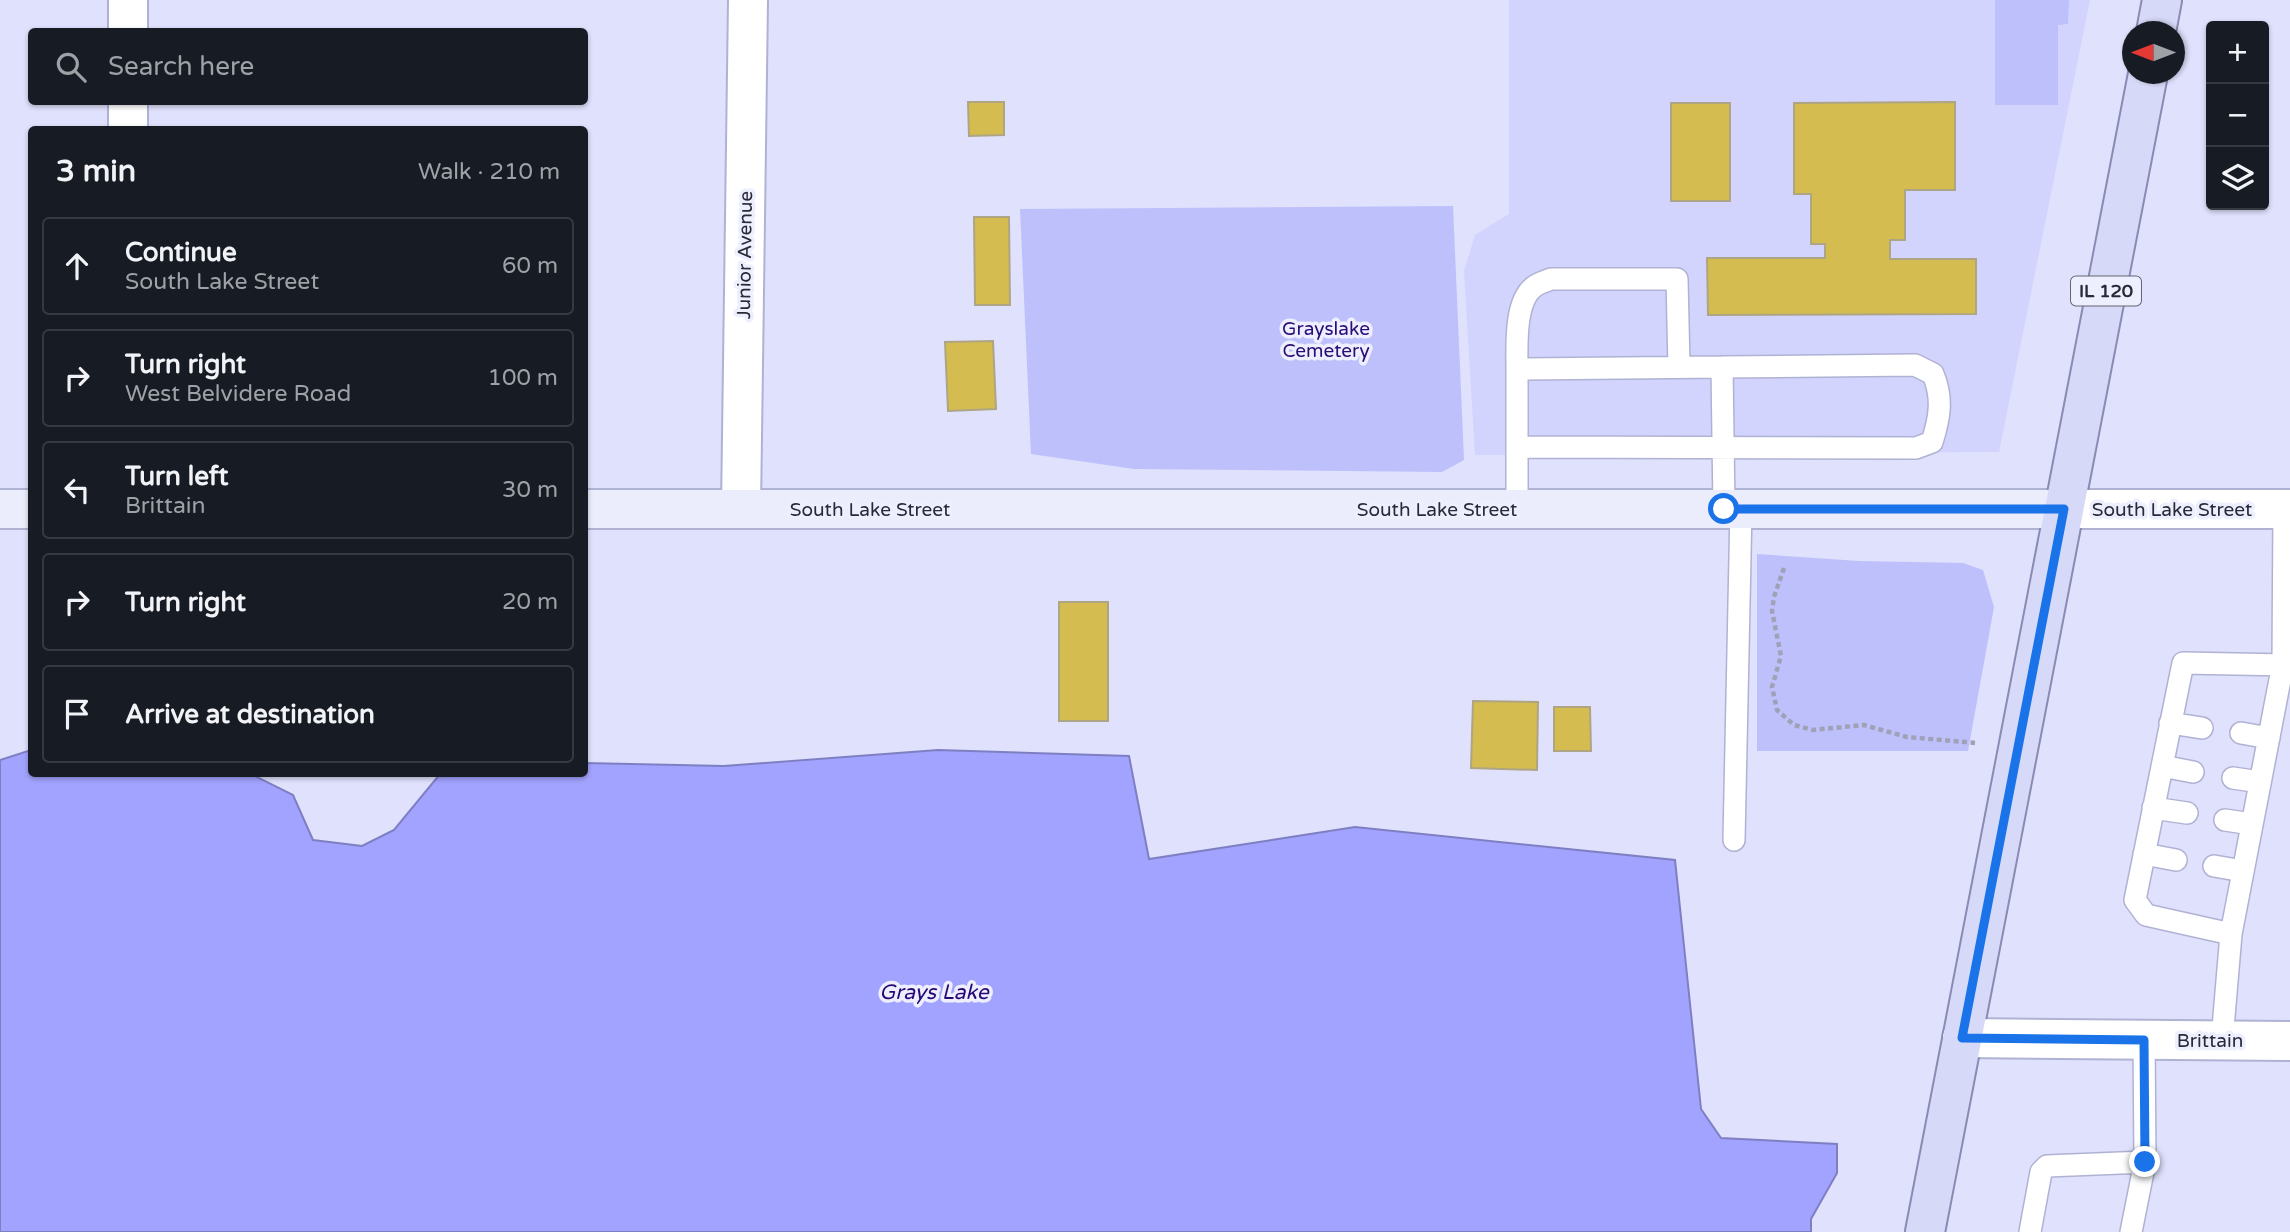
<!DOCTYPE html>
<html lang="en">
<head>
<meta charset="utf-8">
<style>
	body { margin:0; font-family:"Varela Round",sans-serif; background:#242831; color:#f1f3f6 }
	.controls { position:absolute; right:21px; top:21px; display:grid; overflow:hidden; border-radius:7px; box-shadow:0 2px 5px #0004 }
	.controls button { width:63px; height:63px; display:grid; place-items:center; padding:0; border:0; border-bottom:2px solid #363941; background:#171b24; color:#f1f3f6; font:35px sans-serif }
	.compass { position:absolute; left:2122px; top:21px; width:63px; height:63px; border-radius:50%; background:#171b24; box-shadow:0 2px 5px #0004; rotate:270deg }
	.stop { position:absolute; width:21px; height:21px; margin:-16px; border:5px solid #1a73e8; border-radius:50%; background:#fff }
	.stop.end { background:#1a73e8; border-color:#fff; box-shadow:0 2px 7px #0008 }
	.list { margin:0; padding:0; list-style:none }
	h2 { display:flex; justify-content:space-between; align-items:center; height:91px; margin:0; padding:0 28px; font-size:30px }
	h2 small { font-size:23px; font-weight:400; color:#9ea1a6 }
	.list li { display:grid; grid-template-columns:46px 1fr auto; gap:21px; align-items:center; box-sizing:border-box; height:98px; margin:0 14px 14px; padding:0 14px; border:2px solid #363941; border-radius:7px }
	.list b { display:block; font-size:26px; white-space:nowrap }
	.list p { margin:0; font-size:23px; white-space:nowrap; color:#9ea1a6 }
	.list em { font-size:23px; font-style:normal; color:#9ea1a6 }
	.icon { flex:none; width:38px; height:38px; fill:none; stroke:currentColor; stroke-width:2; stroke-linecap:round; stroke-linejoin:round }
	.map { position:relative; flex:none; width:2290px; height:1232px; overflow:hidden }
	.search { position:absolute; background:#171b24; box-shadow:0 2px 5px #0004; left:28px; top:28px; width:560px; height:77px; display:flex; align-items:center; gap:18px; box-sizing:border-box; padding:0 24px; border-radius:7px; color:#9ea1a6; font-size:26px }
	.panel { position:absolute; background:#171b24; box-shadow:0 2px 5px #0004; left:28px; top:126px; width:560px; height:651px; border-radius:7px }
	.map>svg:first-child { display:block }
	.built { fill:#d2d4fe }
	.green { fill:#bec0fb }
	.water { fill:#a2a3fe; stroke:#7e7fc2; stroke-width:2 }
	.building { fill:#d4bc51; stroke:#ada583; stroke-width:2 }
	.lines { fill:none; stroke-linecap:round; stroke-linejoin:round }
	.lane-casing { stroke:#b0b2d3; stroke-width:24 }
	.street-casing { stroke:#b0b2d3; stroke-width:42 }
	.secondary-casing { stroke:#b0b2d3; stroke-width:42 }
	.primary-casing { stroke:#898bb2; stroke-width:42 }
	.path { stroke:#9fa1b7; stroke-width:4.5; stroke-dasharray:5 3.5; stroke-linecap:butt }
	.lane { stroke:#fff; stroke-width:21 }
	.street { stroke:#fff; stroke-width:38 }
	.secondary { stroke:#ebecfc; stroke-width:38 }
	.primary { stroke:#d7d9f8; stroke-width:38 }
	.route { stroke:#1a73e8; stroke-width:9 }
	.labels { text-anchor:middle; stroke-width:7; stroke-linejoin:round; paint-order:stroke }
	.shield { fill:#eeeffe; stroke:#646573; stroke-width:2 }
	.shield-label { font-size:18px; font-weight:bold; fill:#292a37 }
	.street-label { font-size:19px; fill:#292a37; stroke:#eeeffe }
	.park-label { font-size:19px; fill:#290d77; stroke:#eeeffe }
	.water-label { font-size:21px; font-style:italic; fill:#270773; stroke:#eeeffe }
</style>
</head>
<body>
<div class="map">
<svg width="2290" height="1232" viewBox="0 0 2290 1232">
	<rect width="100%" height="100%" fill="#dfe1fd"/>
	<!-- built -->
	<path class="built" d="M1509,0H2090L1999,452L1475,455L1464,271L1475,235L1509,214Z"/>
	<!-- green -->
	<path class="green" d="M1995,0H2069L2068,24L2058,25V105H1995Z
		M1453,206L1464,460L1442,472L1134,469L1031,454L1020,209Z
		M1757,554L1859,561L1963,563L1983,570L1994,607L1968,751H1757Z"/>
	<!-- water -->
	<path class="water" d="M31,750L32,774H251L293,795L313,840L362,846L394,830L440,774H584L585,763L724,766L938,750L1129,756L1149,859L1355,827L1675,860L1701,1109L1721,1138L1837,1144V1173L1811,1219V1232H0V760Z"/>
	<!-- building -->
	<path class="building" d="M968,102H1004V135L969,136Z
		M1955,102V190H1905V240H1890V259H1976V314L1708,315L1707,258H1825V244H1811V194H1794V103Z
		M1671,103H1730V201H1671Z
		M974,217H1009L1010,305H975Z
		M993,341L996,409L948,411L945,342Z
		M1059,602H1108V721H1059Z
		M1473,701L1538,702L1537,770L1471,768Z
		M1554,707H1590L1591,751H1554Z"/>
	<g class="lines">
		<!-- lane casing -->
		<g class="lane-casing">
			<path id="lane" d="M1517,369C1517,347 1514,300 1535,286C1539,283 1546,281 1551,279H1677L1679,367
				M1517,447L1916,448L1932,442C1940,417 1943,398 1933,374L1915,365L1722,367
				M1517,509V369L1722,367L1724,509
				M2170,723L2202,728
				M2241,733L2269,738
				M2162,766L2193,772
				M2233,778L2260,782
				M2153,808L2187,813
				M2225,820L2252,824
				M1734,840L1741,509
				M2144,854L2176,860
				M2214,866L2243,871
				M2231,934L2146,915L2135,900L2183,663L2290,665
				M2222,1040L2231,934L2283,664L2284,509
				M2030,1232L2041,1172L2047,1166L2145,1162
				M2131,1232L2145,1162L2144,1039"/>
		</g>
		<!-- street casing -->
		<g class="street-casing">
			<path id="street" d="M128,0V32
				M128,102V130
				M741,509L748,0
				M2064,509H2290
				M1962,1038L2290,1041"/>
		</g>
		<!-- secondary casing -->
		<g class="secondary-casing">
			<path id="secondary" d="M0,509H32
				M584,509H2064"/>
		</g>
		<!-- primary casing -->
		<g class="primary-casing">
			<path id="primary" d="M2156,32L2162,0
				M1925,1232L2148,74"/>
		</g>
		<!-- path -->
		<path class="path" d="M1784,568L1774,597L1772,611L1781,656L1772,687L1777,710L1794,725L1813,730L1864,725L1907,737L1975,743"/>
		<!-- lane -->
		<use href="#lane" class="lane"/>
		<!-- street -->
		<use href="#street" class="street"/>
		<!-- secondary -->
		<use href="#secondary" class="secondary"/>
		<!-- primary -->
		<use href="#primary" class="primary"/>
	</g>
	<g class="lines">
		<!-- route -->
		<path class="route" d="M1724,509H2064L1962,1038L2144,1040L2145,1162"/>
	</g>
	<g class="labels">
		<!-- shield labels -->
		<rect class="shield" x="2071" y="276.5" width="70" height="29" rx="5"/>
		<g class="shield-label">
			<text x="2106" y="297">IL 120</text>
		</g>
		<!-- street labels -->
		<g class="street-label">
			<text transform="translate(744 255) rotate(-89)" y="7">Junior Avenue</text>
			<text x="870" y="516">South Lake Street</text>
			<text x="1437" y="516">South Lake Street</text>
			<text x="2172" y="516">South Lake Street</text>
			<text x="2210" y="1047">Brittain</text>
		</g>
		<!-- park labels -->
		<g class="park-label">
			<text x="1326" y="335">Grayslake<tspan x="1326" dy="22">Cemetery</tspan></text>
		</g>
		<!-- water labels -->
		<g class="water-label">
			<text x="934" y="999">Grays Lake</text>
		</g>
	</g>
</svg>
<div class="controls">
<button>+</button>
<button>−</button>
<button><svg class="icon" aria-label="layers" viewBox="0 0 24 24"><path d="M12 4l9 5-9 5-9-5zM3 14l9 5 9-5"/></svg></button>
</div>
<svg class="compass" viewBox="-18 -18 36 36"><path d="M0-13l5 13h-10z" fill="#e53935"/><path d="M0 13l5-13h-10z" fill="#9ea1a6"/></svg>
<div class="stop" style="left:1724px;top:509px"></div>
<div class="stop end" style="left:2145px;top:1162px"></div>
<div class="search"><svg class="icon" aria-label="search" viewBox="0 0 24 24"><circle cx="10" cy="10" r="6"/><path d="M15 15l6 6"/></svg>Search here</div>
<section class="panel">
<h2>3 min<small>Walk · 210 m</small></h2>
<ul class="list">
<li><svg class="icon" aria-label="ahead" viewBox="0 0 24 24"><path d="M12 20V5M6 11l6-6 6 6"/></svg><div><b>Continue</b><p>South Lake Street</p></div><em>60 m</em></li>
<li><svg class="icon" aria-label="right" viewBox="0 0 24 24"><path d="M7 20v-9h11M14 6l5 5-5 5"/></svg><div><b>Turn right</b><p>West Belvidere Road</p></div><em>100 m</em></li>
<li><svg class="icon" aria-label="left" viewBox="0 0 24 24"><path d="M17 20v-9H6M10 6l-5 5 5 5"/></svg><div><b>Turn left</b><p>Brittain</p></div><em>30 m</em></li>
<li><svg class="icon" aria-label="right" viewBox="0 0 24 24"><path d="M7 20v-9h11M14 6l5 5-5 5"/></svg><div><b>Turn right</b></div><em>20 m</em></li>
<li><svg class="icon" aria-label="arrive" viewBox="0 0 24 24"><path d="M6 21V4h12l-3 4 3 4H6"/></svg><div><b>Arrive at destination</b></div></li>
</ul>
</section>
</div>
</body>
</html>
